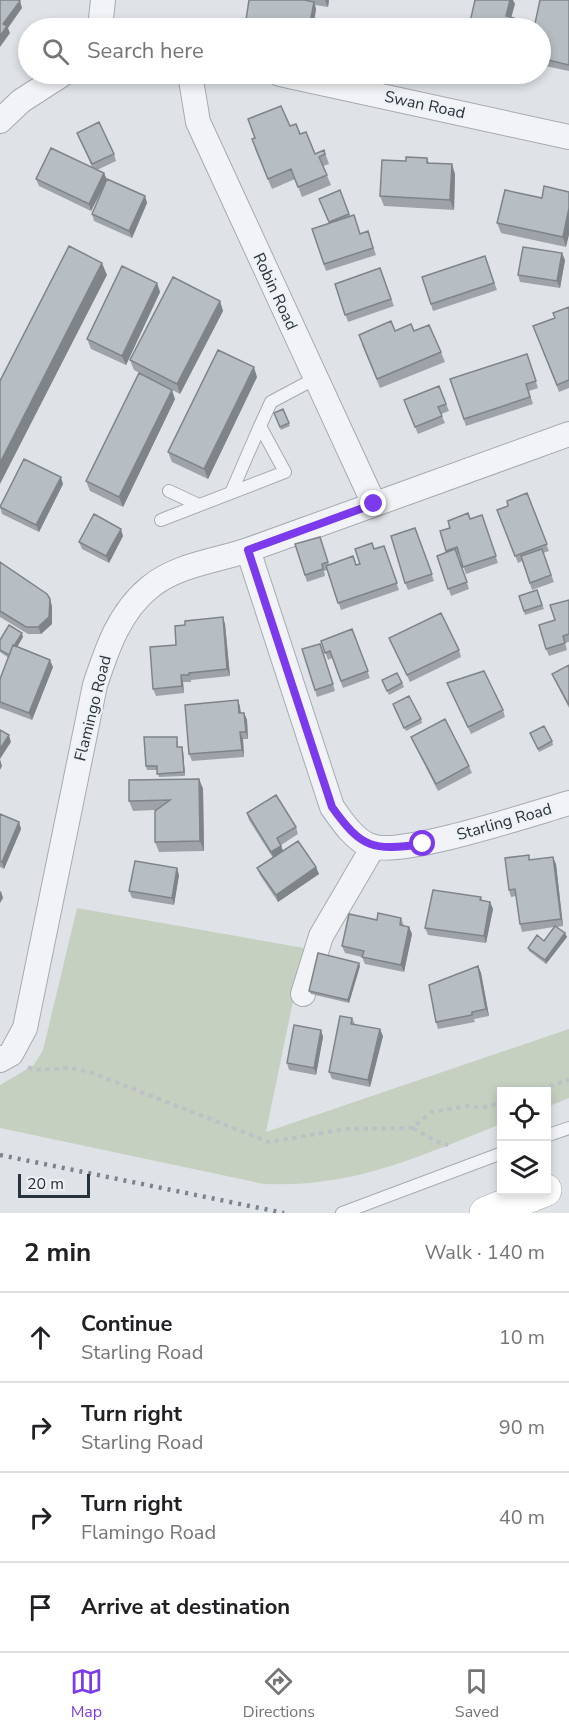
<!DOCTYPE html>
<html lang="en">
<head>
<meta charset="utf-8">
<style>
	body { margin:0; font-family:"Nunito Sans",sans-serif; background:#f6f6f6; color:#202124 }
	.controls { position:absolute; right:18px; bottom:18px; display:grid; overflow:hidden; border-radius:0px; box-shadow:0 3px 9px #0003 }
	.controls button { width:54px; height:54px; display:grid; place-items:center; padding:0; border:0; border-bottom:2px solid #e0e0e0; background:#fff; color:#202124; font:30px sans-serif }
	.scale { position:absolute; left:18px; bottom:15px; width:72px; box-sizing:border-box; padding-left:6px; border:3px solid #29333d; border-top:0; font-size:16px; line-height:21px; white-space:nowrap; color:#29333d; -webkit-text-stroke:4px #eef2f5; paint-order:stroke }
	.stop { position:absolute; width:18px; height:18px; margin:-14px; border:4px solid #7c3aed; border-radius:50%; background:#fff }
	.stop.end { background:#7c3aed; border-color:#fff; box-shadow:0 2px 6px #0008 }
	.list { margin:0; padding:0; list-style:none }
	h2 { display:flex; justify-content:space-between; align-items:center; height:78px; margin:0; padding:0 24px; font-size:26px }
	h2 small { font-size:20px; font-weight:400; color:#757577 }
	.list li { display:grid; grid-template-columns:39px 1fr auto; gap:18px; align-items:center; box-sizing:border-box; height:90px; padding:0 24px; border-top:2px solid #e0e0e0 }
	.list b { display:block; font-size:22px; white-space:nowrap }
	.list p { margin:0; font-size:20px; white-space:nowrap; color:#757577 }
	.list em { font-size:20px; font-style:normal; color:#757577 }
	.icon { flex:none; width:33px; height:33px; fill:none; stroke:currentColor; stroke-width:2; stroke-linecap:round; stroke-linejoin:round }
	.map { position:relative; flex:none; width:569px; height:1213px; overflow:hidden }
	.search { position:absolute; background:#fff; box-shadow:0 3px 9px #0003; left:18px; right:18px; top:18px; height:66px; display:flex; align-items:center; gap:15px; box-sizing:border-box; padding:0 21px; border-radius:33px; color:#757577; font-size:22px }
	.sheet { height:438px; background:#fff }
	nav { display:flex; justify-content:space-around; align-items:center; box-sizing:border-box; height:84px; border-top:2px solid #e0e0e0; background:#fff; font-size:16px; color:#757577 }
	nav a { display:grid; justify-items:center; gap:3px }
	nav .on { color:#7c3aed }
	.map>svg:first-child { display:block }
	.green { fill:#c6d0c0 }
	.lines { fill:none; stroke-linecap:round; stroke-linejoin:round }
	.lane-casing { stroke:#a5abb1; stroke-width:14 }
	.street-casing { stroke:#a5abb1; stroke-width:26 }
	.primary-casing { stroke:#9fa9b2; stroke-width:34 }
	.path { stroke:#bdc1c6; stroke-width:4; stroke-dasharray:4.5 4.5; stroke-linecap:butt }
	.lane { stroke:#f1f3f6; stroke-width:12 }
	.street { stroke:#f1f3f6; stroke-width:24 }
	.primary { stroke:#fff; stroke-width:33 }
	.rail { stroke:#79848f; stroke-width:4.5; stroke-dasharray:3 6; stroke-linecap:butt }
	.wall { fill:#9da3a8 }
	.shaded-wall { fill:#7f8488 }
	.building { fill:#b6bdc3; stroke:#7f8488; stroke-width:1.5 }
	.route { stroke:#7c3aed; stroke-width:8 }
	.labels { text-anchor:middle; stroke-width:4.5; stroke-linejoin:round; paint-order:stroke }
	.street-label { font-size:16px; fill:#29333d; stroke:#eef2f5 }
</style>
</head>
<body>
<div class="map">
<svg width="569" height="1213" viewBox="0 0 569 1213">
	<rect width="100%" height="100%" fill="#dfe3e7"/>
	<!-- green -->
	<path class="green" d="M77,908L304,948L266,1132L569,1029V1098L547,1107L546,1092H502L501,1124C420,1156 354,1188 264,1184L0,1128V1085L34,1065L43,1050Z"/>
	<g class="lines">
		<!-- lane casing -->
		<g class="lane-casing">
			<path id="lane" d="M169,491L199,505
				M231,493L260,426
				M161,520L285,472L260,426L271,402L316,378
				M546,1136L569,1128
				M342,1213L502,1153"/>
		</g>
		<!-- street casing -->
		<g class="street-casing">
			<path id="street" d="M100,28L103,0
				M190,74L198,122L374,504
				M280,74L569,137
				M0,121L21,101L63,74
				M248,550L332,807C341,820 355,841 371,846C402,857 531,814 569,803
				M303,994L321,936L373,847
				M0,1060L11,1054L25,1028L95,685C107,649 119,612 150,587C178,564 218,561 251,549C357,511 463,472 569,434"/>
		</g>
		<!-- primary casing -->
		<g class="primary-casing">
			<path id="primary" d="M486,1213L545,1190"/>
		</g>
		<!-- path -->
		<path class="path" d="M28,1067L34,1070L70,1068L90,1072L269,1142L346,1129L413,1128L431,1112L468,1106L482,1108L502,1102
			M532,1092L569,1080
			M413,1128L437,1142L448,1145"/>
		<!-- lane -->
		<use href="#lane" class="lane"/>
		<!-- street -->
		<use href="#street" class="street"/>
		<!-- primary -->
		<use href="#primary" class="primary"/>
		<!-- rail -->
		<path class="rail" d="M0,1155L284,1213"/>
	</g>
	<!-- wall -->
	<path class="wall" d="M249,0H329L328,7L315,5L316,9L313,28H259L248,27L246,20Z
		M569,0V71L540,65V28Z
		M290,126L300,134L315,154L324,150L329,164L323,166L331,185L302,197L295,179L272,189L255,149Z
		M77,133L114,154L116,161L97,170L104,173L107,180L91,211L39,186L36,179L92,167Z
		M427,158L429,163L455,174L454,210L384,206L380,196L406,161Z
		M340,190L350,216L360,234L368,231L376,255L326,271L312,229L329,223L319,199Z
		M569,192L566,247L501,233L497,223L542,198Z
		M145,196L147,203L132,238L94,221L92,214Z
		M485,256L497,290L433,311L422,277Z
		M565,260L560,288L520,282L518,275Z
		M380,268L394,306L348,322L335,284Z
		M157,283L160,292L126,365L91,349L87,339Z
		M220,301L223,311L180,394L134,370L130,360Z
		M569,307V388L559,392L533,326L555,318Z
		M395,331H414L441,352L445,362L380,388L362,345Z
		M527,354L538,388L529,391L533,404L466,426L450,379Z
		M257,377L208,479L172,462L168,452Z
		M439,386L449,411L441,414L445,423L418,434L404,400Z
		M175,399L123,507L90,491L86,481Z
		M283,409L290,426L281,430L274,413Z
		M63,484L39,532L2,514L0,507Z
		M527,493L549,551L543,553L554,582L532,590L522,561L518,563L497,510L508,506Z
		M482,515L498,563L466,574L459,554L458,555L469,589L451,596L437,556L447,552L440,531Z
		M415,528L434,581L408,590L405,583Z
		M123,536L109,563L82,549L79,542Z
		M320,537L329,565H357L360,564L374,549L384,546L399,590L341,610L327,570L324,571L325,576L307,582L295,544Z
		M0,562L52,606V624L41,634H28L0,617Z
		M537,590L544,609L525,615L519,596Z
		M569,600V642L565,643L567,650L549,656L546,649L555,620Z
		M225,624L230,676L191,680V682H183L184,693L156,696L153,689L176,645Z
		M352,629L370,678L343,688L332,658L328,660L321,641Z
		M23,637L17,647L53,667L32,720L0,708V679L9,658L0,652V640Z
		M389,638L459,650L461,657L410,682Z
		M323,651L335,691L317,697L315,690Z
		M569,665V708L555,681L552,674Z
		M382,680L402,683L404,687L389,695Z
		M447,683L503,710L505,717L471,734Z
		M238,700L240,707L241,713H244L247,720L248,739H243L244,757L192,761L189,754Z
		M394,708L421,719L422,723L406,731Z
		M530,733L552,741L553,745L539,752Z
		M411,737L469,766L472,773L438,791L414,744Z
		M178,741V747L183,751L185,776L159,777L157,770H147L146,766Z
		M199,779L203,789L204,851L159,852L155,842V810L133,811L129,801Z
		M247,813L296,827L298,834L281,845L283,851L316,867L319,874L278,902L260,875L257,868L273,858L249,820Z
		M0,814L19,822L21,829L4,869L0,867Z
		M530,860L556,864L563,926L557,927L567,937L546,964L529,951L528,948L544,941L554,927L522,932L520,924L516,896L511,897L509,890Z
		M179,875L174,905L132,898L129,891Z
		M481,897L482,900L490,902L493,909L486,943L428,935L425,928Z
		M401,918L404,926L409,927L412,934L404,972L365,964L362,957L345,953L342,946L377,920Z
		M360,966L349,1003L311,994L309,991Z
		M478,966L481,973L489,1016L474,1019L475,1022L438,1029L436,1022Z
		M352,1018L355,1024L383,1036L370,1087L332,1079L329,1072Z
		M321,1030L323,1037L316,1075L289,1070L287,1063Z"/>
	<!-- shaded-wall -->
	<path class="shaded-wall" d="M325,0H329L328,7Z
		M510,0H513L515,4L509,26L506,16Z
		M20,1L22,8L8,28L10,33L0,47V36L3,24Z
		M314,2L316,9L313,28H309Z
		M514,18L518,28H512Z
		M452,164L455,174L454,210L450,200Z
		M104,173L107,180L91,211L89,204Z
		M145,196L147,203L132,238L129,231Z
		M569,208V235L566,247L563,237Z
		M562,253L565,260L560,288L557,281Z
		M102,263L107,275L0,484V463Z
		M157,283L160,292L126,365L122,356Z
		M220,301L223,311L180,394L177,384Z
		M254,367L257,377L208,479L204,469Z
		M172,390L175,399L123,507L119,497Z
		M61,477L63,484L39,532L36,525Z
		M121,529L123,536L109,563L106,556Z
		M50,599L52,606V624L41,634L38,627Z
		M223,617L225,624L230,676L227,669Z
		M22,633L23,637L10,659L9,655Z
		M50,660L53,667L32,720L29,713Z
		M181,675L183,682L184,693L182,686Z
		M238,700L240,707L241,720L239,713Z
		M244,713L247,720L248,739L246,732Z
		M240,732L243,739L244,757L242,750Z
		M9,735L11,742L0,759L2,766L0,770V749Z
		M182,747L183,751L185,776L184,772Z
		M199,779L203,789L204,851L200,841Z
		M19,822L21,829L4,869L2,862Z
		M281,846L284,853L274,859L271,852Z
		M553,857L556,864L563,926L561,919Z
		M316,867L319,874L278,902L276,895Z
		M177,868L179,875L174,905L172,898Z
		M1,891L3,898L0,903V892Z
		M490,902L493,909L486,943L484,936Z
		M409,927L412,934L404,972L401,965Z
		M565,933L567,937L546,964L545,960Z
		M359,963L360,966L349,1003L348,1000Z
		M478,966L481,973L489,1016L486,1009Z
		M380,1029L383,1036L370,1087L368,1080Z
		M321,1030L323,1037L316,1075L314,1068Z"/>
	<!-- building -->
	<path class="building" d="M0,0H18L20,1L3,24L7,26L0,36Z
		M249,0H304L314,2L309,28H294L246,20Z
		M475,0H510L506,16L514,18L512,28H456L458,20L470,22Z
		M540,0H569V65L540,58V28H534Z
		M281,106L290,126L296,124L300,134L306,132L315,154L324,150L325,154L319,157L327,175L298,187L291,169L268,179L252,139L255,138L248,119Z
		M99,122L114,154L92,164L77,133Z
		M51,148L104,173L89,204L36,179Z
		M406,157L427,158V163L452,164L450,200L380,196L382,160L406,161Z
		M107,179L145,196L129,231L92,214Z
		M544,186L569,192V208L563,237L497,223L505,190L542,198Z
		M340,190L349,214L329,222L319,199Z
		M354,215L360,234L368,231L373,248L324,264L312,229Z
		M69,246L102,263L0,463V381Z
		M523,247L562,253L557,281L518,275Z
		M485,256L494,283L431,304L422,277Z
		M122,266L157,283L122,356L87,339Z
		M380,268L391,299L345,315L335,284Z
		M173,277L220,301L177,384L130,360Z
		M569,307V380L557,385L533,326L555,318L553,313Z
		M391,321L395,331L411,324L414,331L429,325L441,352L377,379L359,335Z
		M218,350L254,367L204,469L168,452Z
		M527,354L536,381L526,384L530,397L464,419L450,379Z
		M139,373L172,390L119,497L86,481Z
		M439,386L446,404L438,407L442,416L415,427L404,400Z
		M283,409L289,423L280,427L274,413Z
		M24,459L61,477L36,525L0,507Z
		M527,493L547,544L515,556L497,510L508,506L507,501Z
		M468,513L470,519L482,515L496,556L463,567L457,547L446,551L440,531L450,528L448,521Z
		M94,514L121,529L106,556L79,542Z
		M415,528L432,574L405,583L391,536Z
		M320,537L328,562L322,564L323,569L305,575L295,544Z
		M372,543L374,549L384,546L397,583L338,603L326,566L353,556L356,565L360,564L355,549Z
		M455,549L467,582L448,589L437,556Z
		M542,549L551,575L530,583L521,556Z
		M0,562L47,594L50,599L49,617L38,627H26L0,611Z
		M537,590L542,605L524,611L519,596Z
		M569,600V634L563,636L565,643L546,649L539,625L555,620L550,605Z
		M441,613L459,650L407,675L389,638Z
		M223,617L227,669L189,673V675H181L182,686L153,689L150,647L176,645L175,626L185,625V621Z
		M9,625L22,633L14,646L13,645L9,655L0,650V640Z
		M352,629L368,671L341,681L330,651L325,653L321,641Z
		M320,644L333,684L315,690L302,649Z
		M13,645L50,660L29,713L0,702V679Z
		M569,665V705L552,674Z
		M484,671L503,710L468,727L447,683Z
		M397,673L402,683L387,691L382,680Z
		M409,696L421,719L404,728L393,704Z
		M238,700L239,713H244L246,732H240L242,750L189,754L185,705Z
		M445,719L469,766L436,784L411,737Z
		M544,726L552,741L538,749L530,733Z
		M0,730L9,735L0,749Z
		M144,737H177V747H182L184,772L157,774V766H146Z
		M199,779L200,841L155,842V811L170,800L129,801V780Z
		M276,795L296,827L277,838L281,846L271,852L247,813Z
		M0,814L19,822L2,862L0,861Z
		M298,841L316,867L276,895L257,868Z
		M529,855V860L553,857L561,919L520,924L515,889L509,890L505,858Z
		M135,861L177,868L172,898L129,891Z
		M433,890L481,897L480,900L490,902L484,936L425,928Z
		M378,913L401,918L400,925L409,927L401,965L362,957L364,951L342,946L349,914L377,920Z
		M555,926L565,933L545,960L528,948L537,935L544,941Z
		M318,953L359,963L348,1000L309,991Z
		M478,966L486,1009L472,1012V1015L436,1022L429,985Z
		M340,1016L352,1018L351,1024L380,1029L368,1080L329,1072Z
		M294,1025L321,1030L314,1068L287,1063Z"/>
	<g class="lines">
		<!-- route -->
		<path class="route" d="M374,504L248,550L332,807C362,849 373,851 423,844"/>
	</g>
	<g class="labels">
		<!-- street labels -->
		<g class="street-label">
			<text transform="translate(425 104) rotate(12)" y="6">Swan Road</text>
			<text transform="translate(276 291) rotate(65)" y="6">Robin Road</text>
			<text transform="translate(92 708) rotate(-76)" y="6">Flamingo Road</text>
			<text transform="translate(504 821) rotate(-16)" y="6">Starling Road</text>
		</g>
	</g>
</svg>
<div class="controls">
<button><svg class="icon" aria-label="locate" viewBox="0 0 24 24"><circle cx="12" cy="12" r="6"/><path d="M12 2v4M12 18v4M2 12h4M18 12h4"/></svg></button>
<button><svg class="icon" aria-label="layers" viewBox="0 0 24 24"><path d="M12 4l9 5-9 5-9-5zM3 14l9 5 9-5"/></svg></button>
</div>
<div class="scale">20 m</div>
<div class="stop" style="left:423px;top:844px"></div>
<div class="stop end" style="left:374px;top:504px"></div>
<div class="search"><svg class="icon" aria-label="search" viewBox="0 0 24 24"><circle cx="10" cy="10" r="6"/><path d="M15 15l6 6"/></svg>Search here</div>
</div>
<section class="sheet">
<h2>2 min<small>Walk · 140 m</small></h2>
<ul class="list">
<li><svg class="icon" aria-label="ahead" viewBox="0 0 24 24"><path d="M12 20V5M6 11l6-6 6 6"/></svg><div><b>Continue</b><p>Starling Road</p></div><em>10 m</em></li>
<li><svg class="icon" aria-label="right" viewBox="0 0 24 24"><path d="M7 20v-9h11M14 6l5 5-5 5"/></svg><div><b>Turn right</b><p>Starling Road</p></div><em>90 m</em></li>
<li><svg class="icon" aria-label="right" viewBox="0 0 24 24"><path d="M7 20v-9h11M14 6l5 5-5 5"/></svg><div><b>Turn right</b><p>Flamingo Road</p></div><em>40 m</em></li>
<li><svg class="icon" aria-label="arrive" viewBox="0 0 24 24"><path d="M6 21V4h12l-3 4 3 4H6"/></svg><div><b>Arrive at destination</b></div></li>
</ul>
</section>
<nav>
<a class="on"><svg class="icon" aria-label="map" viewBox="0 0 24 24"><path d="M3 6l6-2 6 2 6-2v14l-6 2-6-2-6 2zM9 4v14M15 6v14"/></svg>Map</a>
<a><svg class="icon" aria-label="directions" viewBox="0 0 24 24"><path d="M12 3l9 9-9 9-9-9zM9 14v-3h6M13 9l2 2-2 2"/></svg>Directions</a>
<a><svg class="icon" aria-label="saved" viewBox="0 0 24 24"><path d="M7 4h10v16l-5-4-5 4z"/></svg>Saved</a>
</nav>
</body>
</html>
